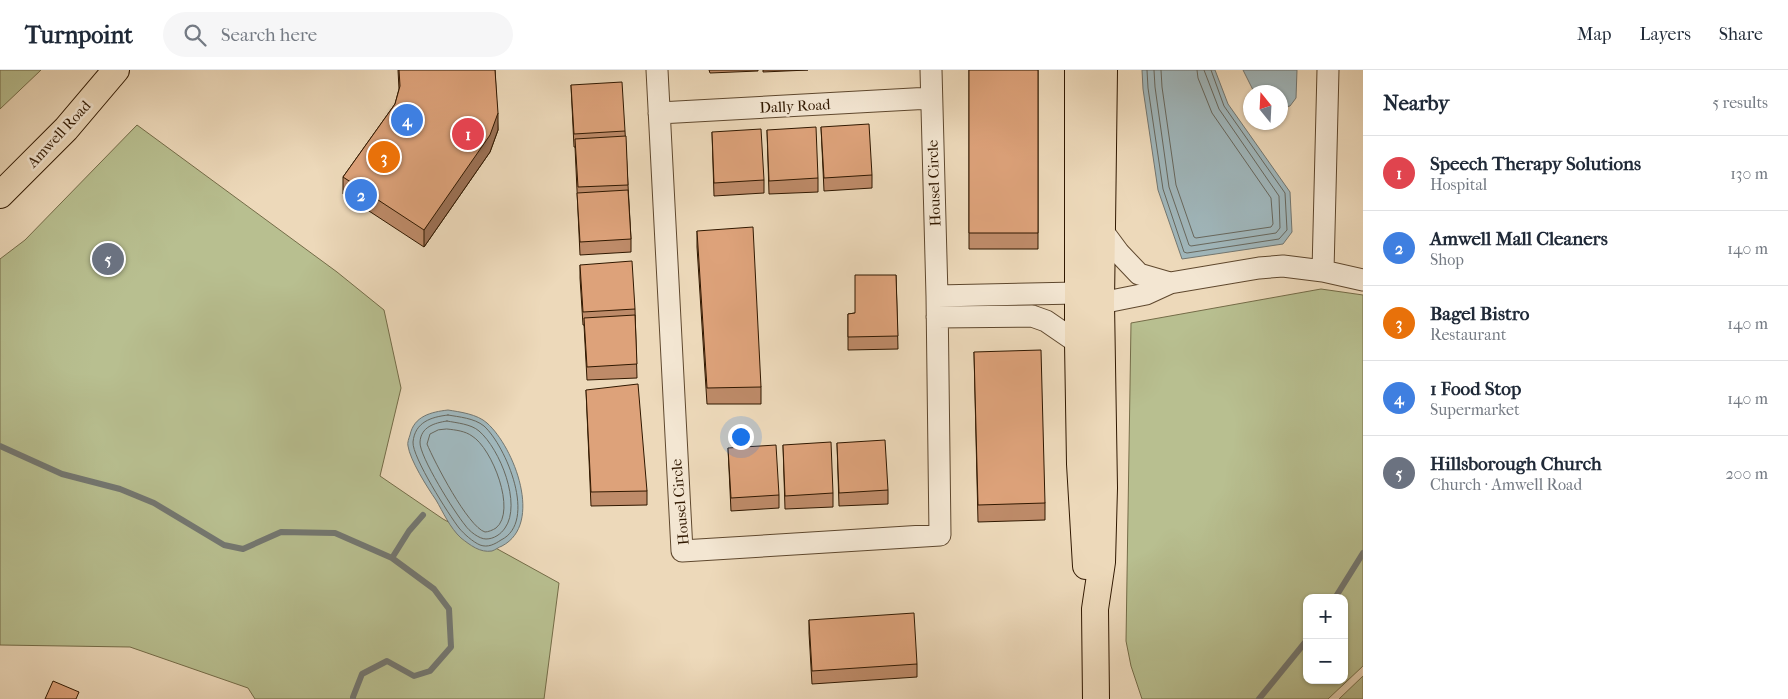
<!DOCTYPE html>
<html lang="en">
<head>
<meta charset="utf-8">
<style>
	body { margin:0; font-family:"IM FELL French Canon",serif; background:#f6f6f7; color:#1f2937 }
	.controls { position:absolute; right:15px; bottom:15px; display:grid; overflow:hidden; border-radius:10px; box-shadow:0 1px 4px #0004 }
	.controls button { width:45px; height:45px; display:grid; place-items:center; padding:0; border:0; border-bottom:1px solid #e0e1e3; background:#fff; color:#1f2937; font:25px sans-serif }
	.compass { position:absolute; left:1243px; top:15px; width:45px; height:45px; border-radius:50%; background:#fff; box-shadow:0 1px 4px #0004; rotate:342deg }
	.you { position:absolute; left:740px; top:366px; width:18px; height:18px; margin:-12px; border:4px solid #fff; border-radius:50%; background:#1a73e8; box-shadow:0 0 0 8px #1a73e833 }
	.badge { display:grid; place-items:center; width:32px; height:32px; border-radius:50%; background:#ea580c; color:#fff; font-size:16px; font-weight:700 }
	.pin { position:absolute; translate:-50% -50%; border:2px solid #fff; box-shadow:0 1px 5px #0006 }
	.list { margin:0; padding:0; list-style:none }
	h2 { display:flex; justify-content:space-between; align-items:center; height:65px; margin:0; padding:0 20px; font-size:21px }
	h2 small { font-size:16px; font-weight:400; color:#747a83 }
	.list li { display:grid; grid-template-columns:32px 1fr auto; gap:15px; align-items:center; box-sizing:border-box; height:75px; padding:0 20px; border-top:1px solid #e0e1e3 }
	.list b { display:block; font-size:19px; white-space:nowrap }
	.list p { margin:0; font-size:16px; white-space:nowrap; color:#747a83 }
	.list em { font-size:16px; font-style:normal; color:#747a83 }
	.icon { flex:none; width:28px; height:28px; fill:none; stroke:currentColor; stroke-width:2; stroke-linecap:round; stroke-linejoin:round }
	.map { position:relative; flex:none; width:1363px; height:629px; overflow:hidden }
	header { display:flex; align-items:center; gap:30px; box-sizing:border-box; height:70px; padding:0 25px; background:#fff; border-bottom:1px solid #e0e1e3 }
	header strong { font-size:24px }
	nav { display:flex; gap:28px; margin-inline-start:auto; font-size:18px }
	.search { width:350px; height:45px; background:#f6f6f7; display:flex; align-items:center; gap:12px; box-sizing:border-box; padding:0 18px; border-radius:28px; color:#747a83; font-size:19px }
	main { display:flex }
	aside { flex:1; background:#fff }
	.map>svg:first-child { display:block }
	.green { fill:#b8bf90; stroke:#746c48; fill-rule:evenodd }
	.water { fill:#a0b7bc; stroke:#737771 }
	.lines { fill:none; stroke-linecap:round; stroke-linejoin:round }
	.shore { stroke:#68685e; stroke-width:1 }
	.stream { stroke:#737771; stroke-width:6 }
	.minor-casing { stroke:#5f482e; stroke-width:23 }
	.major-casing { stroke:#301800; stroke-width:28 }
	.minor { stroke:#f3e6d2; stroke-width:21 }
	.major { stroke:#edd9ba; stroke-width:26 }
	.wall { fill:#be8b69; stroke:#301800 }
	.shaded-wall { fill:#9b7155; stroke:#301800 }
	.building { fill:#dda27a; stroke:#301800 }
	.labels { text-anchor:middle; stroke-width:5; stroke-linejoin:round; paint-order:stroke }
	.street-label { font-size:15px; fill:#301800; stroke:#f3e6d2 }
</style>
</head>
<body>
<header>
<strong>Turnpoint</strong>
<div class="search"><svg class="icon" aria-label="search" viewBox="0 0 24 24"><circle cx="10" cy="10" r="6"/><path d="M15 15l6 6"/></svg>Search here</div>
<nav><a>Map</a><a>Layers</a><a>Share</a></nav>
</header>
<main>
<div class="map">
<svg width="1363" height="629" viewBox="0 0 1363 629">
	<rect width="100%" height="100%" fill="#edd9ba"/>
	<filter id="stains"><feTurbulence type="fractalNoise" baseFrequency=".004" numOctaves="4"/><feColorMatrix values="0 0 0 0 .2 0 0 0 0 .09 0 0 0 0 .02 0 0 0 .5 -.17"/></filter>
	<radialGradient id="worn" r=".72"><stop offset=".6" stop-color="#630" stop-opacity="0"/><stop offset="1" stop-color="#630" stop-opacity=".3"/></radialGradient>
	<!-- green -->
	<path class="green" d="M0,0H41L0,39Z
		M137,55L337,202L384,240L401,318L380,406L443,449L559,513L544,629H255L248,618L130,577L0,575V189L25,170Z
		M1321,219L1363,225V596L1328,629H1142L1131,596L1126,571L1131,253ZM1307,528H1344V610H1307Z
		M1363,606V629H1339Z"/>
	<!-- water -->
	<path class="water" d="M1142,0H1215L1228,34L1290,122L1292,162L1283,174L1182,189L1158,120L1143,19Z
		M1243,0H1297L1296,28L1290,36L1281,38L1280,22H1254Z
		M448,340C460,342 477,344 487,353C514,377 544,454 502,476C499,477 495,480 492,481C480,483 470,475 461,468C450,458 443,442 436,430C427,417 410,390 408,376C407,373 409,368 410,365C414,346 431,342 448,340Z"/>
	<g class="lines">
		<!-- shore -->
		<path class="shore" d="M1147,0L1148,18L1163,119L1184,182L1187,183L1279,169L1287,160L1285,123L1224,36L1211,0
			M1154,0L1155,17L1169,117L1189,175L1191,176L1276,163L1280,158L1279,126L1219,39L1204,0
			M1161,0L1162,17L1176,115L1194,167L1196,168L1271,157L1273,154L1271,128L1212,43L1198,8L1197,0
			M448,345C459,347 474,348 484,356C506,376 538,452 501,470C495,474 488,478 480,475C473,472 464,464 459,458C449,445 412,387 413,372C415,352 431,347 448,345Z
			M447,351C457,353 471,354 479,361C500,379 522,434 505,458C501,464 494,469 486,469C479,469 469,461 465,455C455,443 419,386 420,372C421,357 434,353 447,351Z
			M447,359C456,360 465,361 472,366C492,378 517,441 496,458C493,460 488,462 485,462C468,457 434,391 427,374L430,364L438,360Z"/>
		<!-- stream -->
		<path class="stream" d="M0,376L62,404L120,419L154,433L224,475L243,479L281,462L335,463L392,488L434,519L449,539L451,577L430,601L414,606L387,591L362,604L353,627V629
			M392,488L409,461L423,445
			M1335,528L1363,483
			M1259,629L1307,570"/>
		<!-- minor casing -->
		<g class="minor-casing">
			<path id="minor" d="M657,0L682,481L940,465L937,226L931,0
				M659,43L931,28
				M1102,160L1119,183L1139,204L1170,213
				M1323,201L1328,0
				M937,226L1077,223L1101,233L1146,224L1170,213L1259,198L1283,196L1323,201L1363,210
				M937,247L1032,246L1046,251L1078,273"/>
		</g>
		<!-- major casing -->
		<g class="major-casing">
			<path id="major" d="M1078,0V273L1080,394L1086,496
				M0,125L66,59L116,0
				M1096,629L1095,539L1102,492L1104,418L1101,233L1104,0"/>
		</g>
		<!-- minor -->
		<use href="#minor" class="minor"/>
		<!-- major -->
		<use href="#major" class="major"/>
	</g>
	<!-- wall -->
	<path class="wall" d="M398,0H495L498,60L490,82L424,177L343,124V107L395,34L399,19Z
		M709,0H758V1L710,3Z
		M763,0H808L763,2Z
		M969,0H1038V179H969Z
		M571,15L625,61L631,169V182L580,185L575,77H574Z
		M821,57L872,105V118L824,121Z
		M767,60L818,108V122L769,124Z
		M712,62L764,110V123L714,126Z
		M697,161L761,317V334H707L697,177Z
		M580,195L635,239L637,308L587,310L584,255H583L580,208Z
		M896,205L898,279L848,280V244L855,243Z
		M974,282L1045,433V450L978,452Z
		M586,320L647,421V435L591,436Z
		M837,373L888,420V434L839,436Z
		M783,375L833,423V437L785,439Z
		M728,378L779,425V438L731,441Z
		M809,550L917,594V607L812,614L809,563Z"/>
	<!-- shaded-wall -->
	<path class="shaded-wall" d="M498,43V60L490,82L424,177V160Z"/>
	<!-- building -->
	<path class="building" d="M399,0H495L498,43L490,65L424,160L343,107L395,34L400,16Z
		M969,0H1038V163H969Z
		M622,12L625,61L574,64L571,15Z
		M869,54L872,105L824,108L821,57Z
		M816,57L818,108L769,111L767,60Z
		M761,59L764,110L714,113L712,62Z
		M626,66L628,115L578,117L575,69Z
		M628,120L631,169L580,172L577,123Z
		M753,157L761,317L707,318L697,161Z
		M632,191L635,239L583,242L580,195Z
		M855,205H896L898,266L848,267V244L855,243Z
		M635,245L637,294L587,297L584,248Z
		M1041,280L1045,433L978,435L974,282Z
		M638,314L647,421L591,422L586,320Z
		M885,370L888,420L839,423L837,373Z
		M831,372L833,423L785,426L783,375Z
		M776,375L779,425L731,428L728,378Z
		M914,543L917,594L812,601L809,550Z
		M53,611L79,622L76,629H45Z"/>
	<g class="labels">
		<!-- street labels -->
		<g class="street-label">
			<text transform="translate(795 36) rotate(-3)" y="5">Dally Road</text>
			<text transform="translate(59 64) rotate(-47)" y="5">Amwell Road</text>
			<text transform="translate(934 113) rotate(-92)" y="5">Housel Circle</text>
			<text transform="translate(680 432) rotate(-95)" y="5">Housel Circle</text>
		</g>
	</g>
	<rect width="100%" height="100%" filter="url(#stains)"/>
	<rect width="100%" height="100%" fill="url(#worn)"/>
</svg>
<div class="controls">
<button>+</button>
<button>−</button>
</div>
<svg class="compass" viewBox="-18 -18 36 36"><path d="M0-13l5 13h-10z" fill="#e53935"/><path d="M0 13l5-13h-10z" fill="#747a83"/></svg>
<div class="you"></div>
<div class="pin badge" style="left:468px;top:64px;background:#e0444e">1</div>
<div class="pin badge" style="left:361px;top:125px;background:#3f7fe0">2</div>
<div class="pin badge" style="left:384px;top:87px;background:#e8710a">3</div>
<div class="pin badge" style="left:407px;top:50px;background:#3f7fe0">4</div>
<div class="pin badge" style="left:108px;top:189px;background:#6b7280">5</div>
</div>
<aside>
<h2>Nearby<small>5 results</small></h2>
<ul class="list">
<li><span class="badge" style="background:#e0444e">1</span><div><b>Speech Therapy Solutions</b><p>Hospital</p></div><em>130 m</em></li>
<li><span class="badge" style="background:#3f7fe0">2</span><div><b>Amwell Mall Cleaners</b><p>Shop</p></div><em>140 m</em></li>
<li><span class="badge" style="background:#e8710a">3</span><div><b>Bagel Bistro</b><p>Restaurant</p></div><em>140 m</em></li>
<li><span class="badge" style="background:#3f7fe0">4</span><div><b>1 Food Stop</b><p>Supermarket</p></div><em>140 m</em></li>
<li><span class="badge" style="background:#6b7280">5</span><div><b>Hillsborough Church</b><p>Church · Amwell Road</p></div><em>200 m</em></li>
</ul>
</aside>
</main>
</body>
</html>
